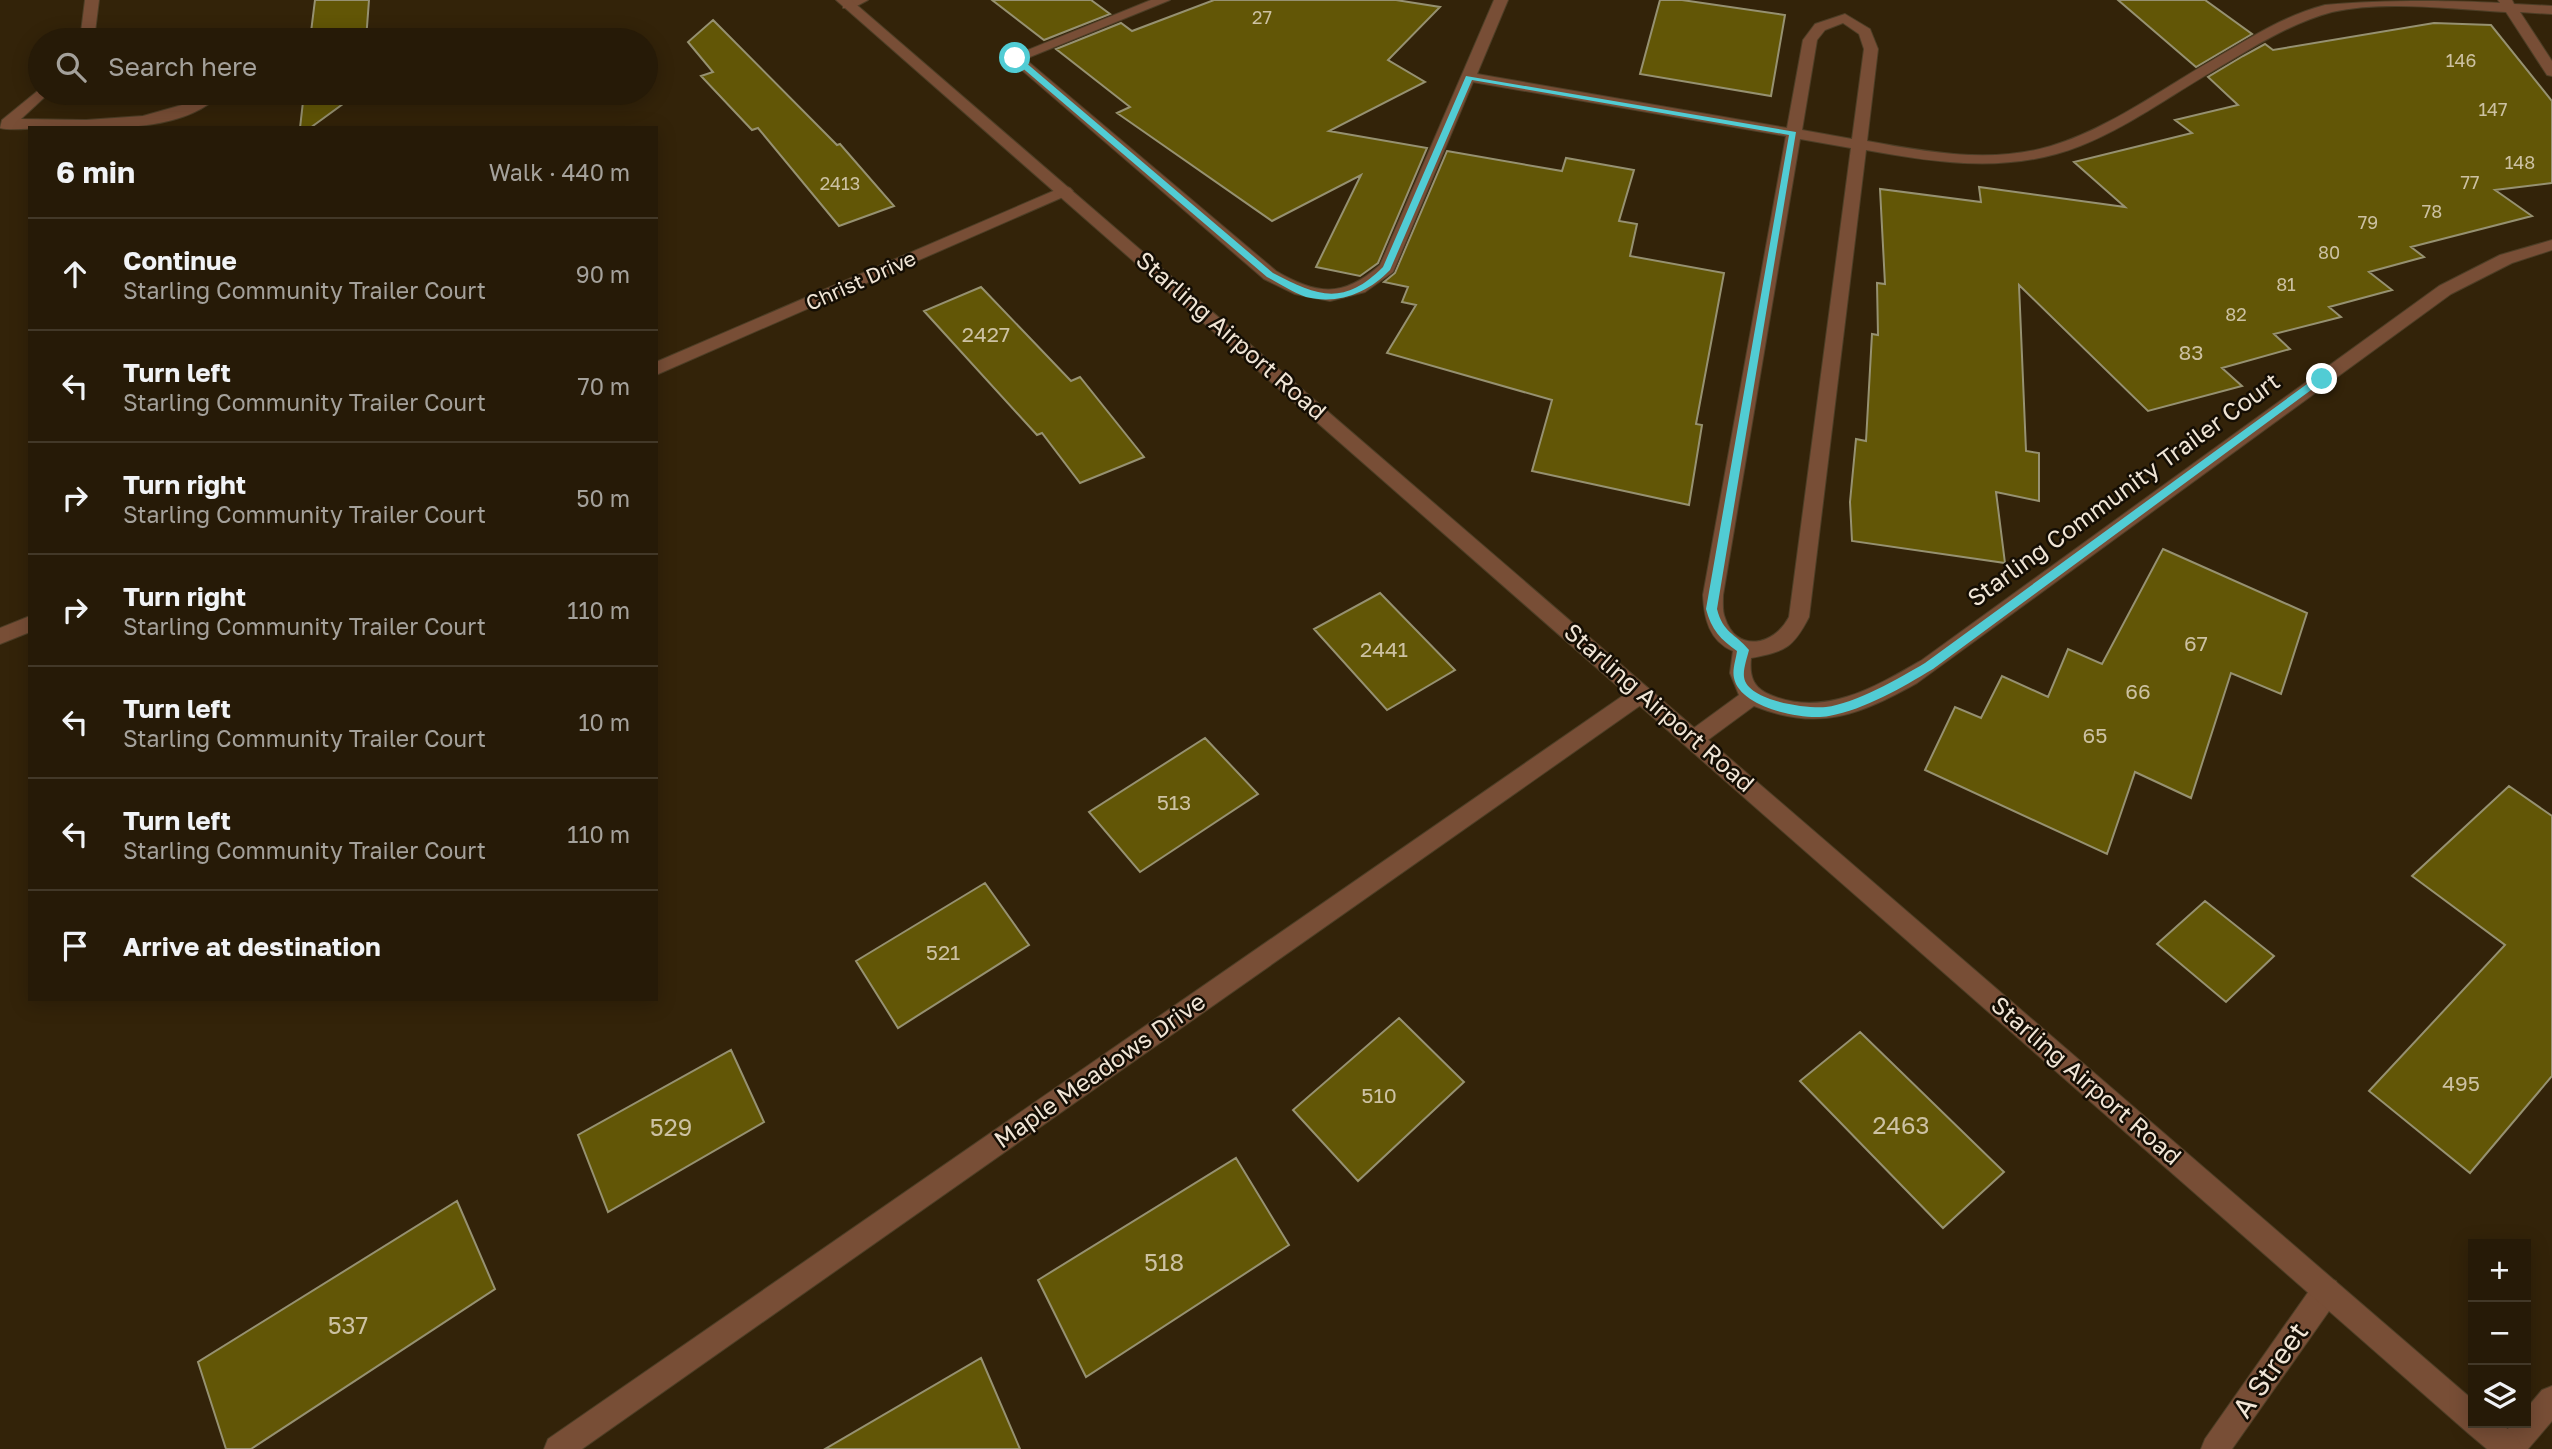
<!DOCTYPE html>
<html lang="en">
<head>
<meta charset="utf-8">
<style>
	body { margin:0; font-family:"Golos Text",sans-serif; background:#2e2311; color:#f1f3f6 }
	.controls { position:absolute; right:21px; bottom:21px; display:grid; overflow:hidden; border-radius:0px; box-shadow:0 4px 18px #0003 }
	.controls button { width:63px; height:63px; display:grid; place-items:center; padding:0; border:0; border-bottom:2px solid #423828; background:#261a07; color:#f1f3f6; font:35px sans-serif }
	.stop { position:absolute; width:21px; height:21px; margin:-16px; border:5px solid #51ccd4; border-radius:50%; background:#fff }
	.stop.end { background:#51ccd4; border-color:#fff; box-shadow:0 2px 7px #0008 }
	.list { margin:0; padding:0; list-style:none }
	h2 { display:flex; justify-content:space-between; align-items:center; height:91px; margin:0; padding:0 28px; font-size:30px }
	h2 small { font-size:23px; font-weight:400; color:#a4a19b }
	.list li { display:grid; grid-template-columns:46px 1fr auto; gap:21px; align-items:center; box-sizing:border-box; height:112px; padding:0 28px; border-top:2px solid #423828 }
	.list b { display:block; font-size:26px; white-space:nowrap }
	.list p { margin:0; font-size:23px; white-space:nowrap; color:#a4a19b }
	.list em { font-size:23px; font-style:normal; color:#a4a19b }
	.icon { flex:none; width:38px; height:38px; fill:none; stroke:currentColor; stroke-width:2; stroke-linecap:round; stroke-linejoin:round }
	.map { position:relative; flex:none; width:2552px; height:1449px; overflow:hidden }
	.search { position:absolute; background:#261a07; box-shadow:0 4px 18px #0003; left:28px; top:28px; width:630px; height:77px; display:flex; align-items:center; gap:18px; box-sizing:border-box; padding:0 24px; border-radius:38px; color:#a4a19b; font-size:26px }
	.panel { position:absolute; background:#261a07; box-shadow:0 4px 18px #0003; left:28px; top:126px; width:630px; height:875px; border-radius:0px }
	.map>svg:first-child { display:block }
	.building { fill:#625606; stroke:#969171; stroke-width:2 }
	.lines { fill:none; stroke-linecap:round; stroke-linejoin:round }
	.service-casing { stroke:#4d3e26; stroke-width:2 }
	.minor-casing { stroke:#4d3e26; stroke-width:2 }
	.tertiary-casing { stroke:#4d3e26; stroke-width:2 }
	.service { fill:#784e36; fill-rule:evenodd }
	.minor { fill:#784e36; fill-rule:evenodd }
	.tertiary { fill:#784e36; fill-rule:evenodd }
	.route { fill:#51ccd4 }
	.labels { text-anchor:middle; stroke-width:5; stroke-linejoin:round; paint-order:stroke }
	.far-number-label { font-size:18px; fill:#ccc1a2 }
	.far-street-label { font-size:21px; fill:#f0e5d6; stroke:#150e04 }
	.number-label { font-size:21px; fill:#ccc1a2 }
	.street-label { font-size:24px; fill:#f0e5d6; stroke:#150e04 }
	.near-number-label { font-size:24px; fill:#ccc1a2 }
	.near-street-label { font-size:28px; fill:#f0e5d6; stroke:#150e04 }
</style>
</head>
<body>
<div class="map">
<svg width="2552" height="1449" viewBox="0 0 2552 1449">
	<rect width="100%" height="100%" fill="#332309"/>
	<!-- building -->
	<path class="building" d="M315,0H369L366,40H310Z
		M992,0H1091L1110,14L1044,40Z
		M1214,0H1396L1440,7L1388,60L1425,82L1329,131L1427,148L1378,263L1360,276L1316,267L1361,175L1272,221L1117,113L1130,107L1056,49L1121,23L1132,31Z
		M1660,0H1682L1785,15L1771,96L1640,74Z
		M2118,0H2205L2252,34L2196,67Z
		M713,20L837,145L840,144L894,206L839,226L758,128L752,130L701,76L713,72L688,42Z
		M2434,23L2491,25L2552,101V183L2495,190L2532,216L2411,247L2424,257L2369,272L2392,290L2329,307L2341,317L2274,334L2290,349L2222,368L2242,386L2148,411L2019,285L2026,451L2039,453V501L1996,492L2005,563L1852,541L1850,502L1856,439L1866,441L1872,334L1878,335L1877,283L1885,284L1880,189L1981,202L1979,187L2125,207L2074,162L2192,133L2175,120L2238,105L2208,77L2243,56L2265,44L2273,50Z
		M304,93H358L310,128H300Z
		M1447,151L1562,171L1566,158L1634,170L1619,221L1637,224L1630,256L1724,273L1696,424L1702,425L1689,505L1532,471L1552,400L1387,353L1416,305L1402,302L1408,287L1384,282L1395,273Z
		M981,287L1071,381L1080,377L1144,457L1080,483L1042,433L1037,435L924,311Z
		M2163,549L2307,613L2281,694L2231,673L2191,798L2135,772L2107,854L1925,770L1955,707L1981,718L2002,676L2048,697L2068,649L2102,664Z
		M1380,593L1455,670L1387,710L1314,629Z
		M1205,738L1258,794L1140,872L1089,812Z
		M2509,786L2552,816V1076L2470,1173L2369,1091L2505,945L2412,876Z
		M985,883L1029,945L898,1028L856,961Z
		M2205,901L2274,956L2226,1002L2157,944Z
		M1399,1018L1464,1082L1358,1181L1293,1110Z
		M1860,1032L2004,1172L1943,1228L1800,1081Z
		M731,1050L764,1122L608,1212L578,1135Z
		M1236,1158L1289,1245L1086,1377L1038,1280Z
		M457,1201L495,1289L251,1449H226L198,1362Z
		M981,1358L1020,1449H825Z"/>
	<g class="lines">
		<!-- service casing -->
		<g class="service-casing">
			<path id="service" d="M849,0H868L853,8H843V2Z"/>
		</g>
		<!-- minor casing -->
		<g class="minor-casing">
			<path id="minor" d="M85,0H99L94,40H80Z
				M1151,0H1170L1025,59L1276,271C1317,295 1343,298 1380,265L1494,0H1508L1477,74L1787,128L1803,40L1815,24L1845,14L1870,29L1878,49L1867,141C1927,152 1991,164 2051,146C2108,129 2160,90 2211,61C2248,39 2283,16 2325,5C2376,0 2448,0 2500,3L2498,0H2512L2514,4L2552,6V14L2520,12L2552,61V76L2547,75L2506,12C2452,9 2383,0 2332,12C2288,24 2252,48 2213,71C2170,96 2126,128 2080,146C2010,174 1937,163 1866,150L1809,617C1792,650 1784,651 1751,658C1749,678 1754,689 1773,696C1826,717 1877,686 1922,660L2439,286L2500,255L2552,240V250L2512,263L2451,294L1917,683C1859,715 1819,732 1754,706L1701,745L1694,748L1687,745L1683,739L1687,733L1739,695L1730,673L1733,651C1709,641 1704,618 1703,595L1786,136L1473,82L1393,272L1365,292L1330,301L1295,294L1264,279L1008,58ZM1843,23L1859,34L1864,49L1852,139L1802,130L1817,40L1825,30ZM1800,139L1851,148L1789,617C1774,646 1736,653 1725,618C1722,611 1723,602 1723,595Z
				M40,89V93H49L21,119L86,120L143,116L189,103L205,93H221C184,135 94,128 43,128C30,128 12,131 0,128L2,120Z
				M1065,186L1070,188L1073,191L1070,194L656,375V362Z
				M30,616V632L0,644V628Z
				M1641,686L1648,688L1651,694L1648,700L582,1449H544L548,1439L1634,688Z
				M2326,1278L2336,1281L2339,1291L2336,1301L2232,1449H2201L2205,1439L2316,1281Z
				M2552,1386V1421L2528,1449H2495L2499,1439L2513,1423H2526V1409L2542,1390Z"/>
		</g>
		<!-- tertiary casing -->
		<g class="tertiary-casing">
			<path id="tertiary" d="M836,0H851L2473,1400V1423C2497,1423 2513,1424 2523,1449H2487L2468,1433Z"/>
		</g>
		<!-- service -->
		<use href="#service" class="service"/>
		<!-- minor -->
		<use href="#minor" class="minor"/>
		<!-- tertiary -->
		<use href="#tertiary" class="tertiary"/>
	</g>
	<!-- route -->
	<path class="route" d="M1012,56H1018L1273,273C1317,296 1343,307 1383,267L1466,76L1796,132L1717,609C1723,633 1735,633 1749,650C1747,658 1743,669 1744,677C1747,701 1807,709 1826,707C1854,704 1900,678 1925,663L2318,376L2326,379L1933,669C1901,688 1866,709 1829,716C1804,721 1740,708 1734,678C1732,670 1736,659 1737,651C1721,640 1711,629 1706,609L1789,135L1472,80L1390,270C1368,293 1338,305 1306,297C1293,293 1279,283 1267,277L1012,59Z"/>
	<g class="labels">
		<!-- far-number labels -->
		<g class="far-number-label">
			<text x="1262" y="24">27</text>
			<text x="2461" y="67">146</text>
			<text x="2493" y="116">147</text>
			<text x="2520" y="169">148</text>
			<text x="2470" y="189">77</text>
			<text x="840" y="190">2413</text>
			<text x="2432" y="218">78</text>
			<text x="2368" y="229">79</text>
			<text x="2329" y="259">80</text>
			<text x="2286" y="291">81</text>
			<text x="2236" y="321">82</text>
		</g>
		<!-- far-street labels -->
		<g class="far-street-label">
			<text transform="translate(861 281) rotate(-24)" y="7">Christ Drive</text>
		</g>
		<!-- number labels -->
		<g class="number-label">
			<text x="986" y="342">2427</text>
			<text x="2191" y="360">83</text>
			<text x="2196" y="651">67</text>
			<text x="1384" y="657">2441</text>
			<text x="2138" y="699">66</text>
			<text x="2095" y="743">65</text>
			<text x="1174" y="810">513</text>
			<text x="943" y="960">521</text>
			<text x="2461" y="1091">495</text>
			<text x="1379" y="1103">510</text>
		</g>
		<!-- street labels -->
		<g class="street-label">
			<text transform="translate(1231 336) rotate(41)" y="8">Starling Airport Road</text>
			<text transform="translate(2124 490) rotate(-36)" y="8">Starling Community Trailer Court</text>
			<text transform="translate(1659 708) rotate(41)" y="8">Starling Airport Road</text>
			<text transform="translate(1100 1071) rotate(-35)" y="8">Maple Meadows Drive</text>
			<text transform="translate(2086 1081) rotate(41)" y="8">Starling Airport Road</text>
		</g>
		<!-- near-number labels -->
		<g class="near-number-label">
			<text x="1901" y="1134">2463</text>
			<text x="671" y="1136">529</text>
			<text x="1164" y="1271">518</text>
			<text x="348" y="1334">537</text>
		</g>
		<!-- near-street labels -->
		<g class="near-street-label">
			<text transform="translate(2270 1370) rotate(-55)" y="10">A Street</text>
		</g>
	</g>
</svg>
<div class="controls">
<button>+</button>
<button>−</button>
<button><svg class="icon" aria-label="layers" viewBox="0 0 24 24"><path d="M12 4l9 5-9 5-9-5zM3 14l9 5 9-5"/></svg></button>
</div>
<div class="stop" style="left:1015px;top:58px"></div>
<div class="stop end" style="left:2322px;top:379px"></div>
<div class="search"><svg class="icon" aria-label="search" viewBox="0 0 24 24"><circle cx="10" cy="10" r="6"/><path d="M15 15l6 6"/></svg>Search here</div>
<section class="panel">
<h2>6 min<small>Walk · 440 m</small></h2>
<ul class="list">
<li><svg class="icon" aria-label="ahead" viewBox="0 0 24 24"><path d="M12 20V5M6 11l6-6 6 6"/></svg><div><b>Continue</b><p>Starling Community Trailer Court</p></div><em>90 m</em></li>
<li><svg class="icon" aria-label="left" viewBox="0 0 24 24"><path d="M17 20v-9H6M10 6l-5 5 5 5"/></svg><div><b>Turn left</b><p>Starling Community Trailer Court</p></div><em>70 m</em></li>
<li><svg class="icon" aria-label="right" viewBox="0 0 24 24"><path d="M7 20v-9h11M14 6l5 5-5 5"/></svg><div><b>Turn right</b><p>Starling Community Trailer Court</p></div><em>50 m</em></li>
<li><svg class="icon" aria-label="right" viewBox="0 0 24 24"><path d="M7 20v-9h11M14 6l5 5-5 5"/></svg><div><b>Turn right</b><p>Starling Community Trailer Court</p></div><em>110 m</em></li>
<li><svg class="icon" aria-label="left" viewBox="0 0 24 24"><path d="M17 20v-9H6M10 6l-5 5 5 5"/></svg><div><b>Turn left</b><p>Starling Community Trailer Court</p></div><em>10 m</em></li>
<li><svg class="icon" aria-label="left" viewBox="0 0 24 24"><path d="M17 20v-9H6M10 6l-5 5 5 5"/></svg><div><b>Turn left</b><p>Starling Community Trailer Court</p></div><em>110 m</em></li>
<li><svg class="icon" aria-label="arrive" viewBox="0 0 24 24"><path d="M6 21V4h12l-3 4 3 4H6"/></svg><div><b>Arrive at destination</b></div></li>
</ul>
</section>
</div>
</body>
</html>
